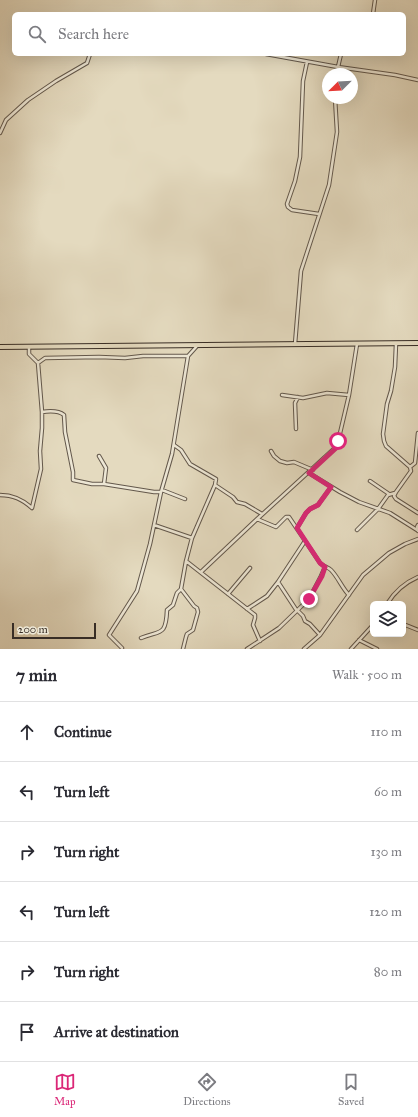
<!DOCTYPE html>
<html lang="en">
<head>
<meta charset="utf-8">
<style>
	body { margin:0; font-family:"IM FELL Great Primer",serif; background:#f7f7f7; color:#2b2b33 }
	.controls { position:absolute; right:12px; bottom:12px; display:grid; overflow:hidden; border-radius:6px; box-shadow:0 4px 16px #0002 }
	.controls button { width:36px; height:36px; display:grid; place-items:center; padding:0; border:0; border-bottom:1px solid #e1e1e2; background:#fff; color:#2b2b33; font:20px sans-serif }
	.compass { position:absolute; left:322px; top:68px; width:36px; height:36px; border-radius:50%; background:#fff; box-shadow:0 4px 16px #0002; rotate:246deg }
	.scale { position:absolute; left:12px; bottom:10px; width:84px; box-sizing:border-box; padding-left:4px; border:2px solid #382d25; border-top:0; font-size:11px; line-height:14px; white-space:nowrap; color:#382d25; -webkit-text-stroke:3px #ede7d5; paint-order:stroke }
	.stop { position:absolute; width:12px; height:12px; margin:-9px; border:3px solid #db2777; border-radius:50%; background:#fff }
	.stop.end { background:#db2777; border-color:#fff; box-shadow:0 1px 4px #0008 }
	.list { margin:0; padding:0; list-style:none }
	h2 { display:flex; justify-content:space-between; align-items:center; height:52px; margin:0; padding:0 16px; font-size:17px }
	h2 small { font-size:13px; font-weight:400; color:#7c7c81 }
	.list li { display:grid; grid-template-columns:26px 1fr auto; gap:12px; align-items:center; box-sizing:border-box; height:60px; padding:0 16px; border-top:1px solid #e1e1e2 }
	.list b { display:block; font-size:15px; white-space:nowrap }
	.list em { font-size:13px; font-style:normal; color:#7c7c81 }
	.icon { flex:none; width:22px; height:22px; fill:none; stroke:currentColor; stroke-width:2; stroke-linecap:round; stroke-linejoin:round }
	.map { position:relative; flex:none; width:418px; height:649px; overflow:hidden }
	.search { position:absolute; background:#fff; box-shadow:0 4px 16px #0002; left:12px; right:12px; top:12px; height:44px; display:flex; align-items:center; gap:10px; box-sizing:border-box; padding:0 14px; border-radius:6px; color:#7c7c81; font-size:15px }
	.sheet { height:412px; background:#fff }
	nav { display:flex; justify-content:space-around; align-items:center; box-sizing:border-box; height:56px; border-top:1px solid #e1e1e2; background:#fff; font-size:11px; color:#7c7c81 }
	nav a { display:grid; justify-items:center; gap:2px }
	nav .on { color:#db2777 }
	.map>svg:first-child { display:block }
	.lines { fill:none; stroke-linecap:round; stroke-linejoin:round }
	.street-casing { stroke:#63584c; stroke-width:4.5 }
	.primary-casing { stroke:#382d25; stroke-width:6 }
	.street { stroke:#ede7d5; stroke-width:2.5 }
	.primary { stroke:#e4dabf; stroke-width:4 }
	.route { stroke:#db2777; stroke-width:5 }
</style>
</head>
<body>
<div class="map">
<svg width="418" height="649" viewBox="0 0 418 649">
	<rect width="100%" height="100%" fill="#e4dabf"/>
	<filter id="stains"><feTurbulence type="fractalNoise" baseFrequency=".005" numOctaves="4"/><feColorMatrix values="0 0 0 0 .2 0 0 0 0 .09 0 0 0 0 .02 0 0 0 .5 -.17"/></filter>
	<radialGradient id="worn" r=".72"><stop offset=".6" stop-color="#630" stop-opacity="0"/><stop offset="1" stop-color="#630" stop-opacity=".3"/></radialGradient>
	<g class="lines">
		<!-- street casing -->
		<g class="street-casing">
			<path id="street" d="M373,14L375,0
				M266,54L338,67L341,54
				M307,62L303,81L300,157L295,181L287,204L288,207L292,210L319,214
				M337,74L338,67L395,75L418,80
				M0,133L6,120L28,100L56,81L87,63L90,54
				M295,344L301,271L329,185L337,132L335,98
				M396,344L395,367L391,391L387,404L383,434L384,441L386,446L410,467L411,471L396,492L394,496L396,499L418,513
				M29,347V354L38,363
				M282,395L303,398L327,393L349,395
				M42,412C49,411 58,410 64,415L65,432L73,472V480L92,484H104L154,492H161
				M296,429L295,403L298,397
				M174,445L181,450L190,464L216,479L215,485L192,538
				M271,451L274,456L280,461L287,463L294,462L313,470
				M99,456L106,468L104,484
				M410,467L415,463L418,433
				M309,473L340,492L359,502L390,513L417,530
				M370,481L389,494
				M215,485L233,497L237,502L245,504L262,514
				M162,490L185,499
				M0,495C13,495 22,499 32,508L41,469L40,451L42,428V412L38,363L45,358L99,357L125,358L143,356H188
				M257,519L276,527L286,517H289L320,563C324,567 328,567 331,570C338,577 342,588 349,595
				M154,525L192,538L186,561L255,615V618L253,625L260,641
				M297,528L306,513L310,509L318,505L331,487
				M357,530L378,509L388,495L395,493
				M418,531L417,527L418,525
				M201,572L255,521L337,446L349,395L357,344
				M278,582L297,611
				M181,589L194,606L197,608L198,612L193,630L187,634L186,637L183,649
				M228,594L250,568
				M387,604C395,591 404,583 418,577
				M247,609L267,596L278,582L305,541
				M297,610L303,616L305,621L310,624L320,635
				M403,624L418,630
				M141,638C160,630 166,637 167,610L173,605L177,593L181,589L186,561
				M359,640L377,649
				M122,648L109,635L137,591L150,544L161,492L172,454L188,356L197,346
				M247,649L279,628L309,599L321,576L325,567
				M304,649L320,635L363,575L389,553L405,544L418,539
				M351,649L373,625"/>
		</g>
		<!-- primary casing -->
		<g class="primary-casing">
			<path id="primary" d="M0,347L418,343"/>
		</g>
		<!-- street -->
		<use href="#street" class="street"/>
		<!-- primary -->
		<use href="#primary" class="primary"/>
	</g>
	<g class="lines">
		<!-- route -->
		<path class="route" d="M309,599L322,576L325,567L320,563L297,528L306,513L310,509L318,505L331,487L309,473L335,449L337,446L338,441"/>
	</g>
	<rect width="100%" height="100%" filter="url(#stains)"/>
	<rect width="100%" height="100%" fill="url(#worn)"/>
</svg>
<div class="controls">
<button><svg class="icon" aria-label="layers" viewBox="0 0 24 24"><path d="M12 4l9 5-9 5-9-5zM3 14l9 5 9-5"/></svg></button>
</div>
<svg class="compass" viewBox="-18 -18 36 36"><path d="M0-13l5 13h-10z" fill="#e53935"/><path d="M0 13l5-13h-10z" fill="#7c7c81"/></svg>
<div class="scale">200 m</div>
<div class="stop" style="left:338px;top:441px"></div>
<div class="stop end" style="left:309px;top:599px"></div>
<div class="search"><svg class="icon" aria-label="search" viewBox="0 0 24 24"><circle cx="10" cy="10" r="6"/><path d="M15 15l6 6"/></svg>Search here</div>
</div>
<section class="sheet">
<h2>7 min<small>Walk · 500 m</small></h2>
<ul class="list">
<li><svg class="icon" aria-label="ahead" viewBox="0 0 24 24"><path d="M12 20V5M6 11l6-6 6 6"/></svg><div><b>Continue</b></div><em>110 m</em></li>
<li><svg class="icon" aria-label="left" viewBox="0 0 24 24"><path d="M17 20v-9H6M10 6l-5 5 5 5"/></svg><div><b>Turn left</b></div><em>60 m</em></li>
<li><svg class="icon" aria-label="right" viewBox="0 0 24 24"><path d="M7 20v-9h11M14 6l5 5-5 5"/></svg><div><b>Turn right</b></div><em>130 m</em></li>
<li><svg class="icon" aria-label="left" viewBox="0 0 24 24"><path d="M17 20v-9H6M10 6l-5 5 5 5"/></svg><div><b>Turn left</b></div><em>120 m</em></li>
<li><svg class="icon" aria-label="right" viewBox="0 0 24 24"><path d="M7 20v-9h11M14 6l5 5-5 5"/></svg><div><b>Turn right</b></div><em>80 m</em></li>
<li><svg class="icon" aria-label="arrive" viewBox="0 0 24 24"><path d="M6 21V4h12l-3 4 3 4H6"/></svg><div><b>Arrive at destination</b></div></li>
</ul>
</section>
<nav>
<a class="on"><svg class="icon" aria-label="map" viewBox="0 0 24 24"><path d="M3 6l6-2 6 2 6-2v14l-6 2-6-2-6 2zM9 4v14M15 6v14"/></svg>Map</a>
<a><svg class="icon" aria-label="directions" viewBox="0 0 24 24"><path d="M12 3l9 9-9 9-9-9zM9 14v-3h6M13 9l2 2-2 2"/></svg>Directions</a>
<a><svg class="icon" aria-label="saved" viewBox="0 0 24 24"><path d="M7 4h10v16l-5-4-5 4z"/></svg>Saved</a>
</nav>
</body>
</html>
